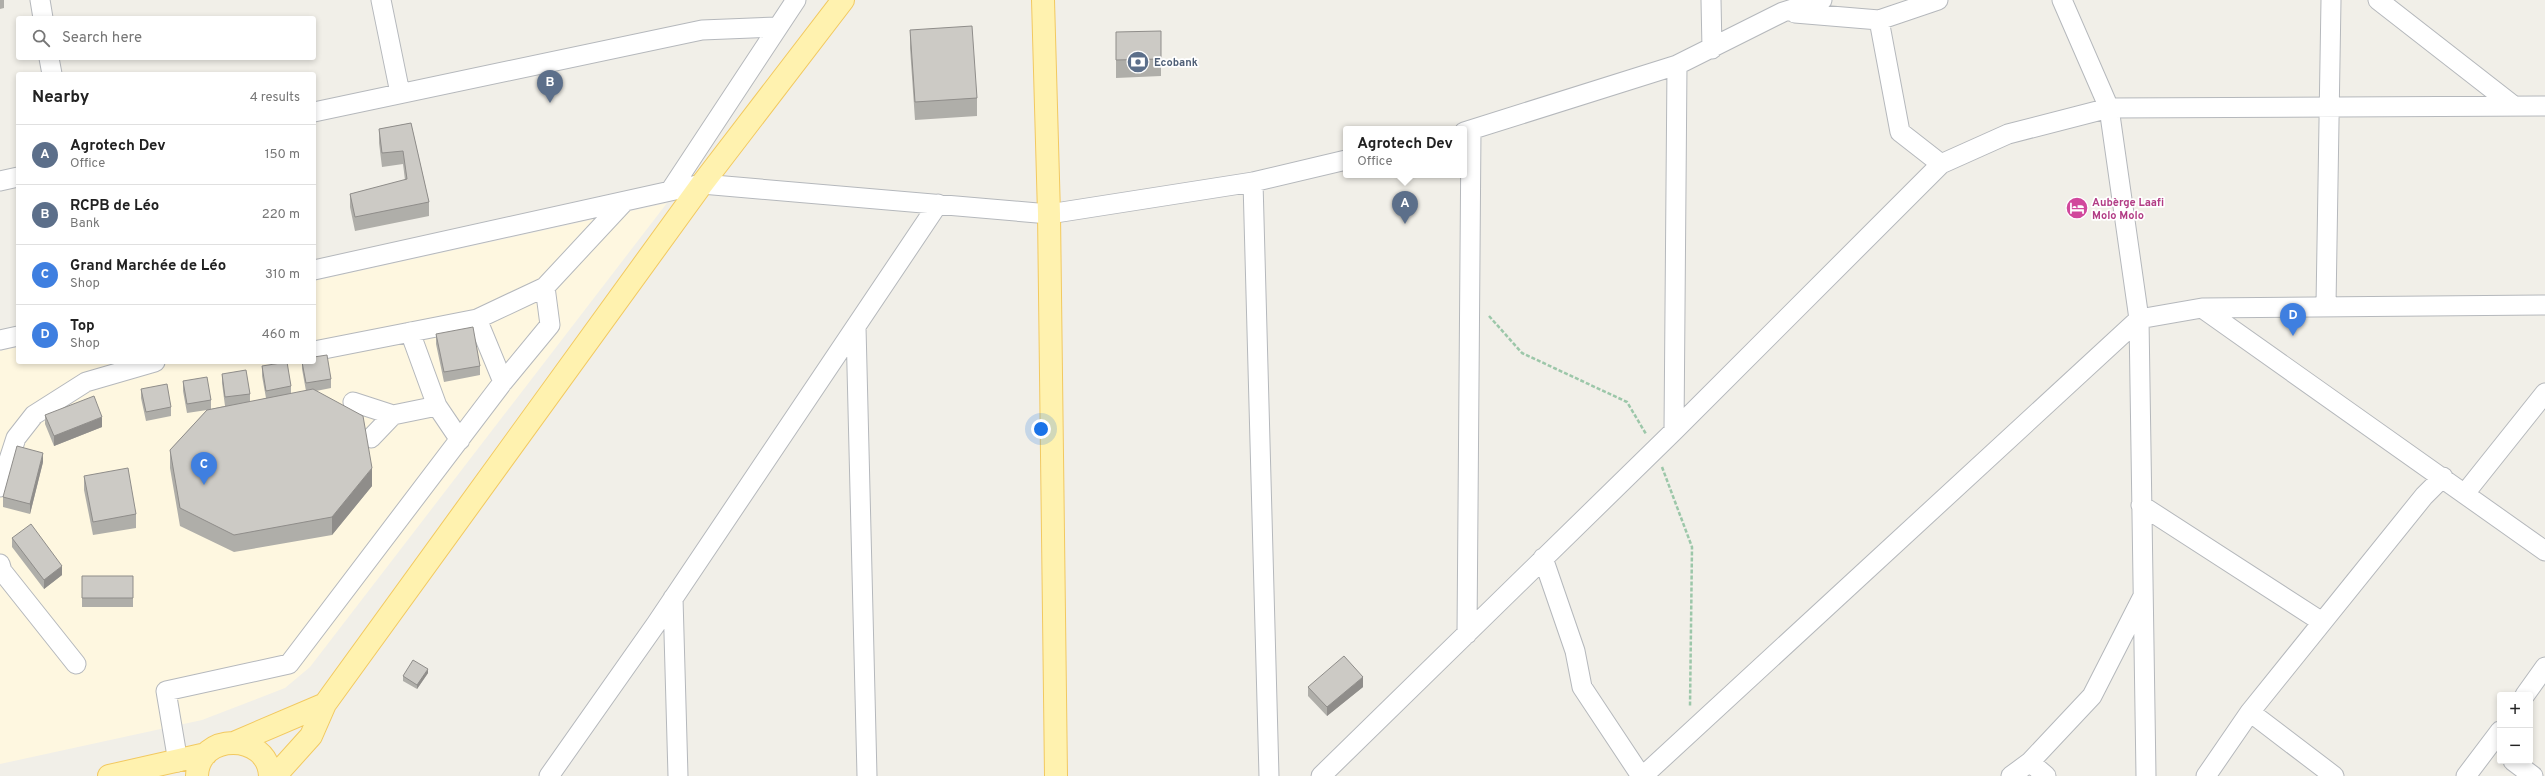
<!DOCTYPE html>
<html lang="en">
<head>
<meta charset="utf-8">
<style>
	body { margin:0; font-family:Overpass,sans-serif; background:#f6f6f6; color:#222 }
	.controls { position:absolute; right:12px; bottom:12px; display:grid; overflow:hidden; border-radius:4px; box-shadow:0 2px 6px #0003 }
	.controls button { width:36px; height:36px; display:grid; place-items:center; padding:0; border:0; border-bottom:1px solid #e0e0e0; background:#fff; color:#222; font:20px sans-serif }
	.you { position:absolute; left:1041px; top:429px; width:14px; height:14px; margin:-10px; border:3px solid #fff; border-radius:50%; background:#1a73e8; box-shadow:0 0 0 6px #1a73e833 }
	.badge { display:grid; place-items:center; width:26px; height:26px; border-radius:50%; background:#7c3aed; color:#fff; font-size:13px; font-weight:700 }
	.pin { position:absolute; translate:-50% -33px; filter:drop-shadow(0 1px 2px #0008) }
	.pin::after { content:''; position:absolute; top:21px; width:14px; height:12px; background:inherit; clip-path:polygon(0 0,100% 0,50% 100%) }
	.popup { position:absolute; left:1343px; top:126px; width:124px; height:52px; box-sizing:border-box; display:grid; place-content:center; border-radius:4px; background:#fff; filter:drop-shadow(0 1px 3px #0005); font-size:13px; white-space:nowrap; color:#767676 }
	.popup b { font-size:15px; color:#222 }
	.popup::after { content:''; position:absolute; left:50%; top:100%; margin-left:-8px; border:8px solid transparent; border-top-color:#fff }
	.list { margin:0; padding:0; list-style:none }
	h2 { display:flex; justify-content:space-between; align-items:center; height:52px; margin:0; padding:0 16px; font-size:17px }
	h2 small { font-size:13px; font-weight:400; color:#767676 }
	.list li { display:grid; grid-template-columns:26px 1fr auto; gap:12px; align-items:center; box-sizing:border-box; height:60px; padding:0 16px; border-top:1px solid #e0e0e0 }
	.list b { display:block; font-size:15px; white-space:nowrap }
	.list p { margin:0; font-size:13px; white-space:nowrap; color:#767676 }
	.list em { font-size:13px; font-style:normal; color:#767676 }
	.icon { flex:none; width:22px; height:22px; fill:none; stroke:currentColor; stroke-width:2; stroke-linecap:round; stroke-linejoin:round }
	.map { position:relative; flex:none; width:2545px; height:776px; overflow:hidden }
	.search { position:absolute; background:#fff; box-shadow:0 2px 6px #0003; left:16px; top:16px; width:300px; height:44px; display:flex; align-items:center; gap:10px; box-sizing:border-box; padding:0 14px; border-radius:4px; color:#767676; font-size:15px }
	.panel { position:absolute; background:#fff; box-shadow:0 2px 6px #0003; left:16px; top:72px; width:300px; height:292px; border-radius:4px }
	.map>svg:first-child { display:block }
	.commercial { fill:#fef7e0 }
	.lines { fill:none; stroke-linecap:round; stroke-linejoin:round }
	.minor-casing { stroke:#b5b8bc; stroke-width:21 }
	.major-casing { stroke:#f2c960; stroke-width:24 }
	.path { stroke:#9cc7a9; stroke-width:2.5; stroke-dasharray:4 2; stroke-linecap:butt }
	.minor { stroke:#fff; stroke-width:19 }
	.major { stroke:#fff2af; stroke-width:22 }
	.wall { fill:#afaea9 }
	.shaded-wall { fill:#8f8d8a }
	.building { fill:#cccac5; stroke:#8f8d8a }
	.labels { text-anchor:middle; stroke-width:3.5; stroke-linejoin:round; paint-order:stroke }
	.service-label { font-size:11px; font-weight:bold; fill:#4e5e75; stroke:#fff; text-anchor:start }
	.hotel-label { font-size:11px; font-weight:bold; fill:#b23c85; stroke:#fff; text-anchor:start }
</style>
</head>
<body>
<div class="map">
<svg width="2545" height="776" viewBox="0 0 2545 776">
	<rect width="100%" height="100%" fill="#f1efe8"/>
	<!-- commercial -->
	<path class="commercial" d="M667,203L310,667L285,688L202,720L0,764V351L18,347V362H314V281Z"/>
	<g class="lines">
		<!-- minor casing -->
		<g class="minor-casing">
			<path id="minor" d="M40,0L43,18
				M381,0L400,93
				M1711,0L1712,49
				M2062,0L2109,108L2139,319L2146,776
				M2378,0L2514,106
				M1795,13L1879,20L1938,0
				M1879,20L1900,132L1941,164
				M49,58L52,74
				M314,112L702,30L777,27
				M1464,132L1677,65L1783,12L1822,0
				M0,181L18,177
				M1253,182L1269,776
				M670,191L796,0
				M314,270L702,184L1049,214L1253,182L1346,160
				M2326,305L2331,0
				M2202,308L2545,551
				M477,319L503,382
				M856,327L867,776
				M410,332L437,406L460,440
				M0,340L18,336
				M314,351L477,319L545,287L625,201
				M353,402L393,415
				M1674,431L1677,65
				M371,438L393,415L437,406
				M0,487L16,438L34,415L86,382L155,362
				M2466,492L2545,393
				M2141,505L2322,622
				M1543,558L1575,651L1582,687L1641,776
				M0,564L2,571L76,664
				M673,598L678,776
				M1467,634L1471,130
				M2525,695L2545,667
				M2250,712L2334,776
				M2513,761L2533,776
				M178,762L166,691L289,664L503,382L550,325L545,287
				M2030,762L2046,776
				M549,776L656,624L938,204
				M1321,776L1674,431L1941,164L2008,134L2109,108L2545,106
				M1643,776L2139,319L2202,308L2545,305
				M2011,776L2030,762L2092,696L2142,598
				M2206,776L2250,712L2424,496L2443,477
				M2466,776L2500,731"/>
		</g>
		<!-- major casing -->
		<g class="major-casing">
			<path id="major" d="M1043,0L1049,214L1056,776
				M236,742L325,704
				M109,776L206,754
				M197,776C198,732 268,732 270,776
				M275,776L311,736L325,704L702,184L843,0"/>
		</g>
		<!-- path -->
		<path class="path" d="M1489,316L1522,353L1627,402L1646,434
			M1662,467L1692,547L1690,707"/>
		<!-- minor -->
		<use href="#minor" class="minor"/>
		<!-- major -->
		<use href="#major" class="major"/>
	</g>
	<!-- wall -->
	<path class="wall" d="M0,0H4V8L0,9Z
		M910,30L977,98V116L915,120L910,48Z
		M1116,32L1161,59V76L1116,78Z
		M411,123L429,202V216L355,231L350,207V194L405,180L403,164L382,167L379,143V129Z
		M436,334L480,366V375L444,382L436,344Z
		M302,362H314L331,379V388L316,391L372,486L332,535L234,552L180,526L170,468V450L207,410L187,413L183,391V381L211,400V409L225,406L222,383V374L250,394V402L266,398L262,376V366L291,386V394L306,391L302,369Z
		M141,389L171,407V416L146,421L141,398Z
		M45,415L102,427L54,446L45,424Z
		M43,462L30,514L3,507V497Z
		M84,476L136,514V528L93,535L84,490Z
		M12,538L62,575L44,589L12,547Z
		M82,576H133V607H82Z
		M428,673L417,689L403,681V676Z
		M1308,687H1363L1327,716L1308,696Z"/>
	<!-- shaded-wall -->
	<path class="shaded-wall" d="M102,417V427L54,446V436Z
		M43,453V462L30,514V504Z
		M372,468V486L332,535V517Z
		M62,566V575L44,589V580Z
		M428,669V673L417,689V685Z
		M1363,677V687L1327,716V707Z"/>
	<!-- building -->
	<path class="building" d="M972,26L977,98L915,102L910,30Z
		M1161,31V59L1116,60V32Z
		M411,123L429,202L355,217L350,194L407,179L403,151L382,153L379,129Z
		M473,327L480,366L444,372L436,334Z
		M327,355L331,379L306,383L302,362H314V357Z
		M287,362L291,386L266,391L262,366Z
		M246,370L250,394L225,397L222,374Z
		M207,377L211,400L187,404L183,381Z
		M167,384L171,407L146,412L141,389Z
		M313,389L363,416L372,468L332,517L234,535L180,508L170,450L207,410Z
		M94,396L102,417L54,436L45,415Z
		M17,446L43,453L30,504L3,497Z
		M128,468L136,514L93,522L84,476Z
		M31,524L62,566L44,580L12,538Z
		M82,576H133V598H82Z
		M1344,656L1363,677L1327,707L1308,687Z
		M413,660L428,669L417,685L403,676Z"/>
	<!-- icons -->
	<defs>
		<g id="bank-disc" transform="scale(1.15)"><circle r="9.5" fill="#5c6f8a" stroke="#fff"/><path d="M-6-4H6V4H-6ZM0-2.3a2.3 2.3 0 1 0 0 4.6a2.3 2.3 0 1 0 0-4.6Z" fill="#fff"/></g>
		<g id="hotel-disc" transform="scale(1.15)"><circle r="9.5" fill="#d1479c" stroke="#fff"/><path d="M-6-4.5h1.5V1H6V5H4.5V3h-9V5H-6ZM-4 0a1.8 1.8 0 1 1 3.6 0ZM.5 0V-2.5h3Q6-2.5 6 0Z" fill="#fff"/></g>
	</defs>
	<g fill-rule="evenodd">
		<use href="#bank-disc" x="1138" y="62"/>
		<use href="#hotel-disc" x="2077" y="208"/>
	</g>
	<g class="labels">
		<!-- service labels -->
		<g class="service-label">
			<text x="1154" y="66">Ecobank</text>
		</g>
		<!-- hotel labels -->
		<g class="hotel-label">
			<text x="2092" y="206">Aubèrge Laafi<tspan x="2092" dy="13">Molo Molo</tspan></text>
		</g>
	</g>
</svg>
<div class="controls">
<button>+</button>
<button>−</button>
</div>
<div class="you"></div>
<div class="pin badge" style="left:1405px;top:224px;background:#5c6f8a">A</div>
<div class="popup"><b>Agrotech Dev</b>Office</div>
<div class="pin badge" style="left:550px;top:103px;background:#5c6f8a">B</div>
<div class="pin badge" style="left:204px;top:485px;background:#3f7fe0">C</div>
<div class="pin badge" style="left:2293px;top:336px;background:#3f7fe0">D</div>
<div class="search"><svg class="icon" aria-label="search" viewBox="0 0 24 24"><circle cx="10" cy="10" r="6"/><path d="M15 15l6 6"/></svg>Search here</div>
<section class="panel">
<h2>Nearby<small>4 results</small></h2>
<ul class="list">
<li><span class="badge" style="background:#5c6f8a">A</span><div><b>Agrotech Dev</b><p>Office</p></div><em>150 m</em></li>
<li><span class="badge" style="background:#5c6f8a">B</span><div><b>RCPB de Léo</b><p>Bank</p></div><em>220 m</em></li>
<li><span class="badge" style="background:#3f7fe0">C</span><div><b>Grand Marchée de Léo</b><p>Shop</p></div><em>310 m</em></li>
<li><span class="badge" style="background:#3f7fe0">D</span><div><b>Top</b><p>Shop</p></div><em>460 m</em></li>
</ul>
</section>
</div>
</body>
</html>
